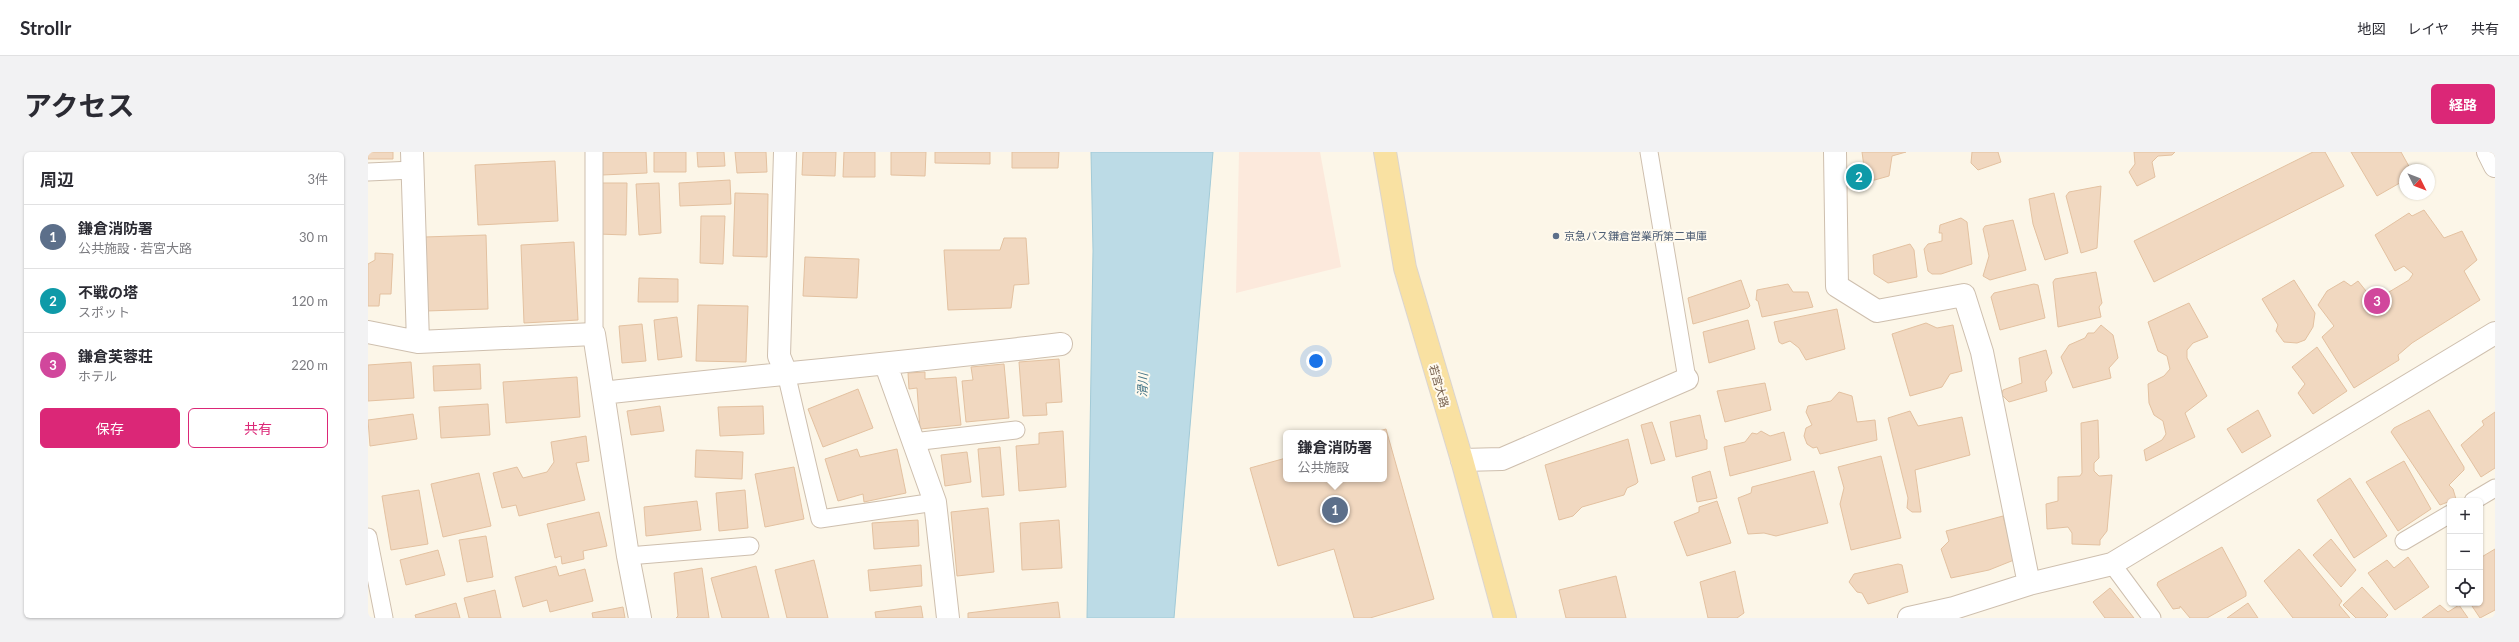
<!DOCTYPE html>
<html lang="ja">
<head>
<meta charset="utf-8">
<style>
	body { margin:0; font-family:Lato,"Noto Sans JP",sans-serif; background:#f2f2f3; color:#2b2b33 }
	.controls { position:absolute; right:12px; bottom:12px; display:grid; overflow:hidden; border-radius:6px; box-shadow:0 1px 3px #0004 }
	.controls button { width:36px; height:36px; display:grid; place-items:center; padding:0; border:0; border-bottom:1px solid #e1e1e2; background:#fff; color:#2b2b33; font:20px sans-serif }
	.compass { position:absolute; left:2031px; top:12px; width:36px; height:36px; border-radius:50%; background:#fff; box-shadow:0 1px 3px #0004; rotate:132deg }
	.you { position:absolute; left:948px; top:209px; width:14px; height:14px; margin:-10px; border:3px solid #fff; border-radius:50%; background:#1a73e8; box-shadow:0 0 0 6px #1a73e833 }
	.badge { display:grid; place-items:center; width:26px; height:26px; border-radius:50%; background:#db2777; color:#fff; font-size:13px; font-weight:700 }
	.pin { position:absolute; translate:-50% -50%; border:2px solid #fff; box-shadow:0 1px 4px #0006 }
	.popup { position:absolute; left:915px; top:278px; width:104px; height:52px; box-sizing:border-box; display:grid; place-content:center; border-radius:6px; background:#fff; filter:drop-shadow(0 1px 3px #0005); font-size:13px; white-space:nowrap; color:#7c7c81 }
	.popup b { font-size:15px; color:#2b2b33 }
	.popup::after { content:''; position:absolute; left:50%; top:100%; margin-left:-8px; border:8px solid transparent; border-top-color:#fff }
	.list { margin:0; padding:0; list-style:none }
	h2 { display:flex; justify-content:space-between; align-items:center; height:52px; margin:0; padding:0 16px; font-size:17px }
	h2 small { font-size:13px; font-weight:400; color:#7c7c81 }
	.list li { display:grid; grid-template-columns:26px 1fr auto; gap:12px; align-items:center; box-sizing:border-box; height:64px; padding:0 16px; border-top:1px solid #e1e1e2 }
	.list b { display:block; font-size:15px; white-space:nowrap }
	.list p { margin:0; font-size:13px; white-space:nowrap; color:#7c7c81 }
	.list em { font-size:13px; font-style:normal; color:#7c7c81 }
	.actions { display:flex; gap:8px; padding:12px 16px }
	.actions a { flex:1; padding:9px 0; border:1px solid #db2777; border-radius:6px; text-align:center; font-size:14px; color:#db2777 }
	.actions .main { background:#db2777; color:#fff }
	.icon { flex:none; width:22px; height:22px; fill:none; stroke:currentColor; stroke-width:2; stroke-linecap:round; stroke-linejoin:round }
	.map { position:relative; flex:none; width:2127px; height:466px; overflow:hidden; border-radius:6px }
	header { display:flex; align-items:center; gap:24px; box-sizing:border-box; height:56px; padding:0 20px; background:#fff; border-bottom:1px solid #e1e1e2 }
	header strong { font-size:19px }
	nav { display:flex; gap:22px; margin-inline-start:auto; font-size:14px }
	.intro { display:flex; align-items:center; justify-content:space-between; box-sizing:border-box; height:96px; padding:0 24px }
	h1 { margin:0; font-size:28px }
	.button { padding:10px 18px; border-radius:6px; background:#db2777; color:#fff; font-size:14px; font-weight:700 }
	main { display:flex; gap:24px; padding:0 24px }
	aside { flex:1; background:#fff; border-radius:6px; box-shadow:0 1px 3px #0004 }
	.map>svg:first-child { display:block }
	.commercial { fill:#fce9dc }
	.water { fill:#bcdbe6; stroke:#a2cad7 }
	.building { fill:#f1d8c0; stroke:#e3c1a0 }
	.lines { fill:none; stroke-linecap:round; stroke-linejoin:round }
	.lane-casing { stroke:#cebfae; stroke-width:19 }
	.street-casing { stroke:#cebfae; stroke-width:24 }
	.primary-casing { stroke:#dbd5d0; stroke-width:24 }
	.lane { stroke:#fff; stroke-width:17 }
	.street { stroke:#fff; stroke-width:22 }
	.primary { stroke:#f9e1a2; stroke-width:22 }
	.service-dot { fill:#5c6f8a; stroke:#fffaee; stroke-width:1.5 }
	.labels { text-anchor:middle; stroke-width:4; stroke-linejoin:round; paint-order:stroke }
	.service-label { font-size:11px; fill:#4e5e75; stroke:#fffaee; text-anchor:start }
	.street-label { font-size:11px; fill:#765f4c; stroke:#fffaee }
	.water-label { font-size:12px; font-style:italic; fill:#467688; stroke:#fffaee }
</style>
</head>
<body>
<header>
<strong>Strollr</strong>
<nav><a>地図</a><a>レイヤ</a><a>共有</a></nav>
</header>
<div class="intro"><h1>アクセス</h1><a class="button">経路</a></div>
<main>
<aside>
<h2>周辺<small>3件</small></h2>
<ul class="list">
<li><span class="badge" style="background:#5c6f8a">1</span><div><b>鎌倉消防署</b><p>公共施設 · 若宮大路</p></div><em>30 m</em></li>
<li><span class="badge" style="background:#0f9aa8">2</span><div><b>不戦の塔</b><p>スポット</p></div><em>120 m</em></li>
<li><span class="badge" style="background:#d1479c">3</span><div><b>鎌倉芙蓉荘</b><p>ホテル</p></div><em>220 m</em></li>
</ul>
<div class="actions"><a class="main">保存</a><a>共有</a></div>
</aside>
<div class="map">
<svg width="2127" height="466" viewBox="0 0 2127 466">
	<rect width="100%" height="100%" fill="#fcf6e8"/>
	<!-- commercial -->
	<path class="commercial" d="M871,0H952L973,115L868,141Z"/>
	<!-- water -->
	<path class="water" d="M723,0H845L806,466H719L725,99Z"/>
	<!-- building -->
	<path class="building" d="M0,0H25V7H0Z
		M233,0H278L279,21L234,23Z
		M286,0H318V20H286Z
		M329,0H356L357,14L330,15Z
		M367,0H398L399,20L369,21Z
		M435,0H468L467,24L434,23Z
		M476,0H507V25H475Z
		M523,0H558L557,24L523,23Z
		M567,0H622V12L567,11Z
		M644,0H691L690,16H644Z
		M1494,0H1538L1524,4L1521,24L1503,29L1497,22Z
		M1604,0H1630L1633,10L1610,18L1603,11Z
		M1766,0H1807L1804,3L1790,4L1784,10L1787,25L1769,34L1761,20L1767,12Z
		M1945,0H1957L1976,34L1786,130L1766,89Z
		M1983,0H2033L2043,18H2037V28L2009,44Z
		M187,9L190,69L110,73L107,13Z
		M362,28L363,52L312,54L311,31Z
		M232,31H259L258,83L230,82Z
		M291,31L293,81L271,83L268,32Z
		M1733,34L1729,96L1713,101L1698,44L1701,40Z
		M367,41L400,42L399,105L365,104Z
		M1686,41L1700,101L1677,108L1665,72L1661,47Z
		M2056,58L2076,86L2094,79L2109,108L2096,119L2112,148L2044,191L2030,203L2031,208L1986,236L1954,185L1966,174L1950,153L1959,139L1976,129L1983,134L1990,129L2006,149L2041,128L2045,122L2036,114L2027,119L2007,83L2041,61L2044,64Z
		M333,64H357L355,112L332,111Z
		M1593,66L1599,70L1604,112L1573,122H1564L1560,119L1556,97L1560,92L1574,89V81H1571L1572,73Z
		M1645,68L1658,118L1622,128L1615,124L1621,104L1615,77L1617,74Z
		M118,83L120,157L58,159L56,85Z
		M636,86H658L661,132L646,133L643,156L580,158L576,98H632Z
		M206,90L210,168L156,171L153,93Z
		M1542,92L1546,98L1549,125L1520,131L1506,122L1505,103Z
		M7,101L25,102L23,142H12L11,154H0V112L7,108Z
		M437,105L491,107L489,146L435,144Z
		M1728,120L1734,151L1731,155L1733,165L1690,175L1685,130L1687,127Z
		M271,126L310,127V150H270Z
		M1373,128L1382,154L1380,156L1325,172L1320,146Z
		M1926,128L1947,161L1945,175L1937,188L1929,191L1916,190L1908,179L1910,173L1894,147Z
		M1420,132L1425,140H1440L1445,155L1394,165L1390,149L1388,148L1389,138Z
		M1666,132L1670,133L1677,166L1632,178L1623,145L1626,141Z
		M1821,151L1840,185L1825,191L1819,198V206L1839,244L1817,261L1827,285L1778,309L1776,298L1794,288L1798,282L1795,269L1786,263L1781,251L1780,232L1796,224L1802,217L1799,204L1790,199L1780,170Z
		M330,153L380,154L378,210L328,209Z
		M1469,157L1477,197L1438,208L1431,196L1422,189L1414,192L1411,190L1406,170Z
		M309,165L314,205L290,208L286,168Z
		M1380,168L1387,197L1341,211L1335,180Z
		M1558,171L1569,176L1585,173L1594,219L1582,222L1574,235L1542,244L1524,182Z
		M274,172L278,209L254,211L251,174Z
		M1733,173L1745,183L1750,206L1741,216L1743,226L1705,236L1693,205L1701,193L1717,186L1720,181H1726Z
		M1949,195L1979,239L1945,262L1930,241L1937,232L1924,215Z
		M1678,198L1684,221L1677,230L1679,239L1641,250L1634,243L1635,238L1654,231L1651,206Z
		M691,207L694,250L678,251L679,263L655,264L651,210Z
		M43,210L46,246L0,249V213Z
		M112,212L113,237L66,239L65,214Z
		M636,212L641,266L598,270L594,229L605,228L603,215Z
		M557,220V227L588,225L593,273L552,277L549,236L541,237L540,221Z
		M209,225L212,265L138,271L135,230Z
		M1397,231L1403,258L1357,270L1349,239Z
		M490,237L505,276L455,295L440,257Z
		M1471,240L1484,244L1489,270L1507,268L1509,288L1452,302L1449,295L1445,296L1439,292L1436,284L1438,276L1444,273L1438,260L1440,254L1463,249Z
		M120,252L122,283L73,286L71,255Z
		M292,254L296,279L263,283L259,259Z
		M395,254L396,282L352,284L350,255Z
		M1890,258L1903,284L1874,301L1859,277Z
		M2061,258L2096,315V318L2081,333L2085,337L2088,347L2072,353L2023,280L2026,276Z
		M1542,259L1550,274L1594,265L1602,303L1547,318L1553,360H1544L1539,356L1540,346L1520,266Z
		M2127,260V316L2113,325L2093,293L2116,273L2114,269Z
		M45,262L49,287L2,294L0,268Z
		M1332,263L1337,287L1339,288V297L1308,305L1302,270Z
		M1730,268L1731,306L1726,311V319L1731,324L1744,323L1739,379L1732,388V393L1704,392V381L1700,375L1679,377L1678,352L1690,349V325L1712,324L1714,321L1713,271Z
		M1284,270L1297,308L1283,312L1273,273Z
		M1018,277L1066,447L1002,466H986L966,397L910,414L882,316L918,306V327H1016V281H1004Z
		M695,279L698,335L651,339L648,294L671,292V281Z
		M1393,279L1402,284L1416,280L1423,308L1362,324L1356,295L1377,290L1384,281L1389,282Z
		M218,284L221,309L208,311L217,348L151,364L148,353L134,356L125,321L149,315L155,326L179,320L186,310L183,290Z
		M1260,287L1270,330L1268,332L1259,336L1256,343L1214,355L1205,364L1191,368L1177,313Z
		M632,295L636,343L614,345L610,297Z
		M489,297L492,305L529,297L538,341L496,350L495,342L470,349L457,307Z
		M328,298L375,300L374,327L327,325Z
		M599,300L603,330L577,334L573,303Z
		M1513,304L1533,386L1483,398L1472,352L1476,336L1470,315Z
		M2036,309L2063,357L2030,379L1998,330Z
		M426,315L436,367L397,375L387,322Z
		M1342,319L1349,346L1329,350L1324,325Z
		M1446,319L1460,371L1408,384L1396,381L1380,382L1370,346L1383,341L1384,335Z
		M111,321L123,374L75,385L63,332Z
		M1982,326L2019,384L1986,406L1949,348Z
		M51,338L60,392L23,398L14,344Z
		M377,338L380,376L351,379L348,341Z
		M329,349L333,378L278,384L276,355Z
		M1349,349L1363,391L1319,404L1306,370L1331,360V355Z
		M620,356L626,420L589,424L583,360Z
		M231,360L239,394L215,399L216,407L194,412L193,404L187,406L179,372Z
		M1635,364L1646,408L1621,418L1583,426L1573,397L1581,389L1578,379Z
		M550,368L551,394L506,397L504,371Z
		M691,368L694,416L654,418L652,371Z
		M118,384L125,425L99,430L91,388Z
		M1963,387L1988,418L1973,435L1945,403Z
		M1854,395L1878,440V444L1839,466H1822L1812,454V456L1805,457L1789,433L1790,430Z
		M1931,397L1974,449L1971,453L1982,466H1925L1896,429Z
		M2127,397V458L2112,466L2102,451H2112V406Z
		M70,398L77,423L38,433L32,408Z
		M2040,405L2061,435L2027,458L2000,421L2019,408L2026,416Z
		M446,408L460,466H419L407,418Z
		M1530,412L1534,413L1540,440L1500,452L1494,441L1489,440L1481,430L1486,422Z
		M553,413L554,434L502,439L500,418Z
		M188,414L191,424L217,417L225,449L182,460L179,448L155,455L147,425Z
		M388,414L401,466H354L343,426Z
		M334,416L341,466H308L310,464L306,421Z
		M1367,419L1376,461L1369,466H1340L1332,430Z
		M1248,424L1258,466H1198L1191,438Z
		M1994,435L2020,463L2017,466H1988L1975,453Z
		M1742,436L1766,466H1737L1725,450Z
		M127,438L133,466H101L96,446Z
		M690,450L692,466H600V461Z
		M88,451L92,466H48L47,463Z
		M1880,451L1890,466H1859Z
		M2072,453L2080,460L2091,453L2100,466H2054Z
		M553,454L555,466H508L507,460Z
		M255,455L257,466H225L224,461Z"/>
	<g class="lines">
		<!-- lane casing -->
		<g class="lane-casing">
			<path id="lane" d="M1281,0L1319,227
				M0,20L45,18
				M226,182V0
				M418,221L452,367L567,350
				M545,290L648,278
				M2105,349L2127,336
				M0,385L16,466
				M2036,389L2082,362
				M260,404L382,394
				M1744,412L1784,466"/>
		</g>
		<!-- street casing -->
		<g class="street-casing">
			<path id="street" d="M44,0L50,190
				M417,0L411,204L418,221
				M1467,0L1469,134L1509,159L1596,143L1614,200L1661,432
				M2120,0L2127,14
				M0,180L50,190L226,182L260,404L272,466
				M518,213L567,350L580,466
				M235,241C388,224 541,210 693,192
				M1094,308L1134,307L1319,227
				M1541,466L1586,456L1661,432L1744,412L2127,181"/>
		</g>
		<!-- primary casing -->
		<g class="primary-casing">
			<path id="primary" d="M1017,0L1037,116L1094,308L1137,466"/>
		</g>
		<!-- lane -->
		<use href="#lane" class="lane"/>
		<!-- street -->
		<use href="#street" class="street"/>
		<!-- primary -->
		<use href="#primary" class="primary"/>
	</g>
	<!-- markers -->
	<circle class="service-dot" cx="1188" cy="84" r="4"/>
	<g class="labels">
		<!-- service labels -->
		<g class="service-label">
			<text x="1196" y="88">京急バス鎌倉営業所第二車庫</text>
		</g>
		<!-- street labels -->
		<g class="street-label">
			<text transform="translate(1071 234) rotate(74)" y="4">若宮大路</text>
		</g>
		<!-- water labels -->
		<g class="water-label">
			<text transform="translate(775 233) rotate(-88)" y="4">滑川</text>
		</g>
	</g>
</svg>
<div class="controls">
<button>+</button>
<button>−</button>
<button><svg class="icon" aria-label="locate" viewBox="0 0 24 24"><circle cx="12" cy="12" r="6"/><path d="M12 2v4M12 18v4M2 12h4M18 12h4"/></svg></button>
</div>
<svg class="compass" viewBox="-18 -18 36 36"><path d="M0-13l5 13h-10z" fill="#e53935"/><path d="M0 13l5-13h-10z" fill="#7c7c81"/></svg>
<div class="you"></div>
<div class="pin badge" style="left:967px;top:358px;background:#5c6f8a">1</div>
<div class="popup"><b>鎌倉消防署</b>公共施設</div>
<div class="pin badge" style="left:1491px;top:25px;background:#0f9aa8">2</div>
<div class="pin badge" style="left:2009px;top:149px;background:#d1479c">3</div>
</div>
</main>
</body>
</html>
